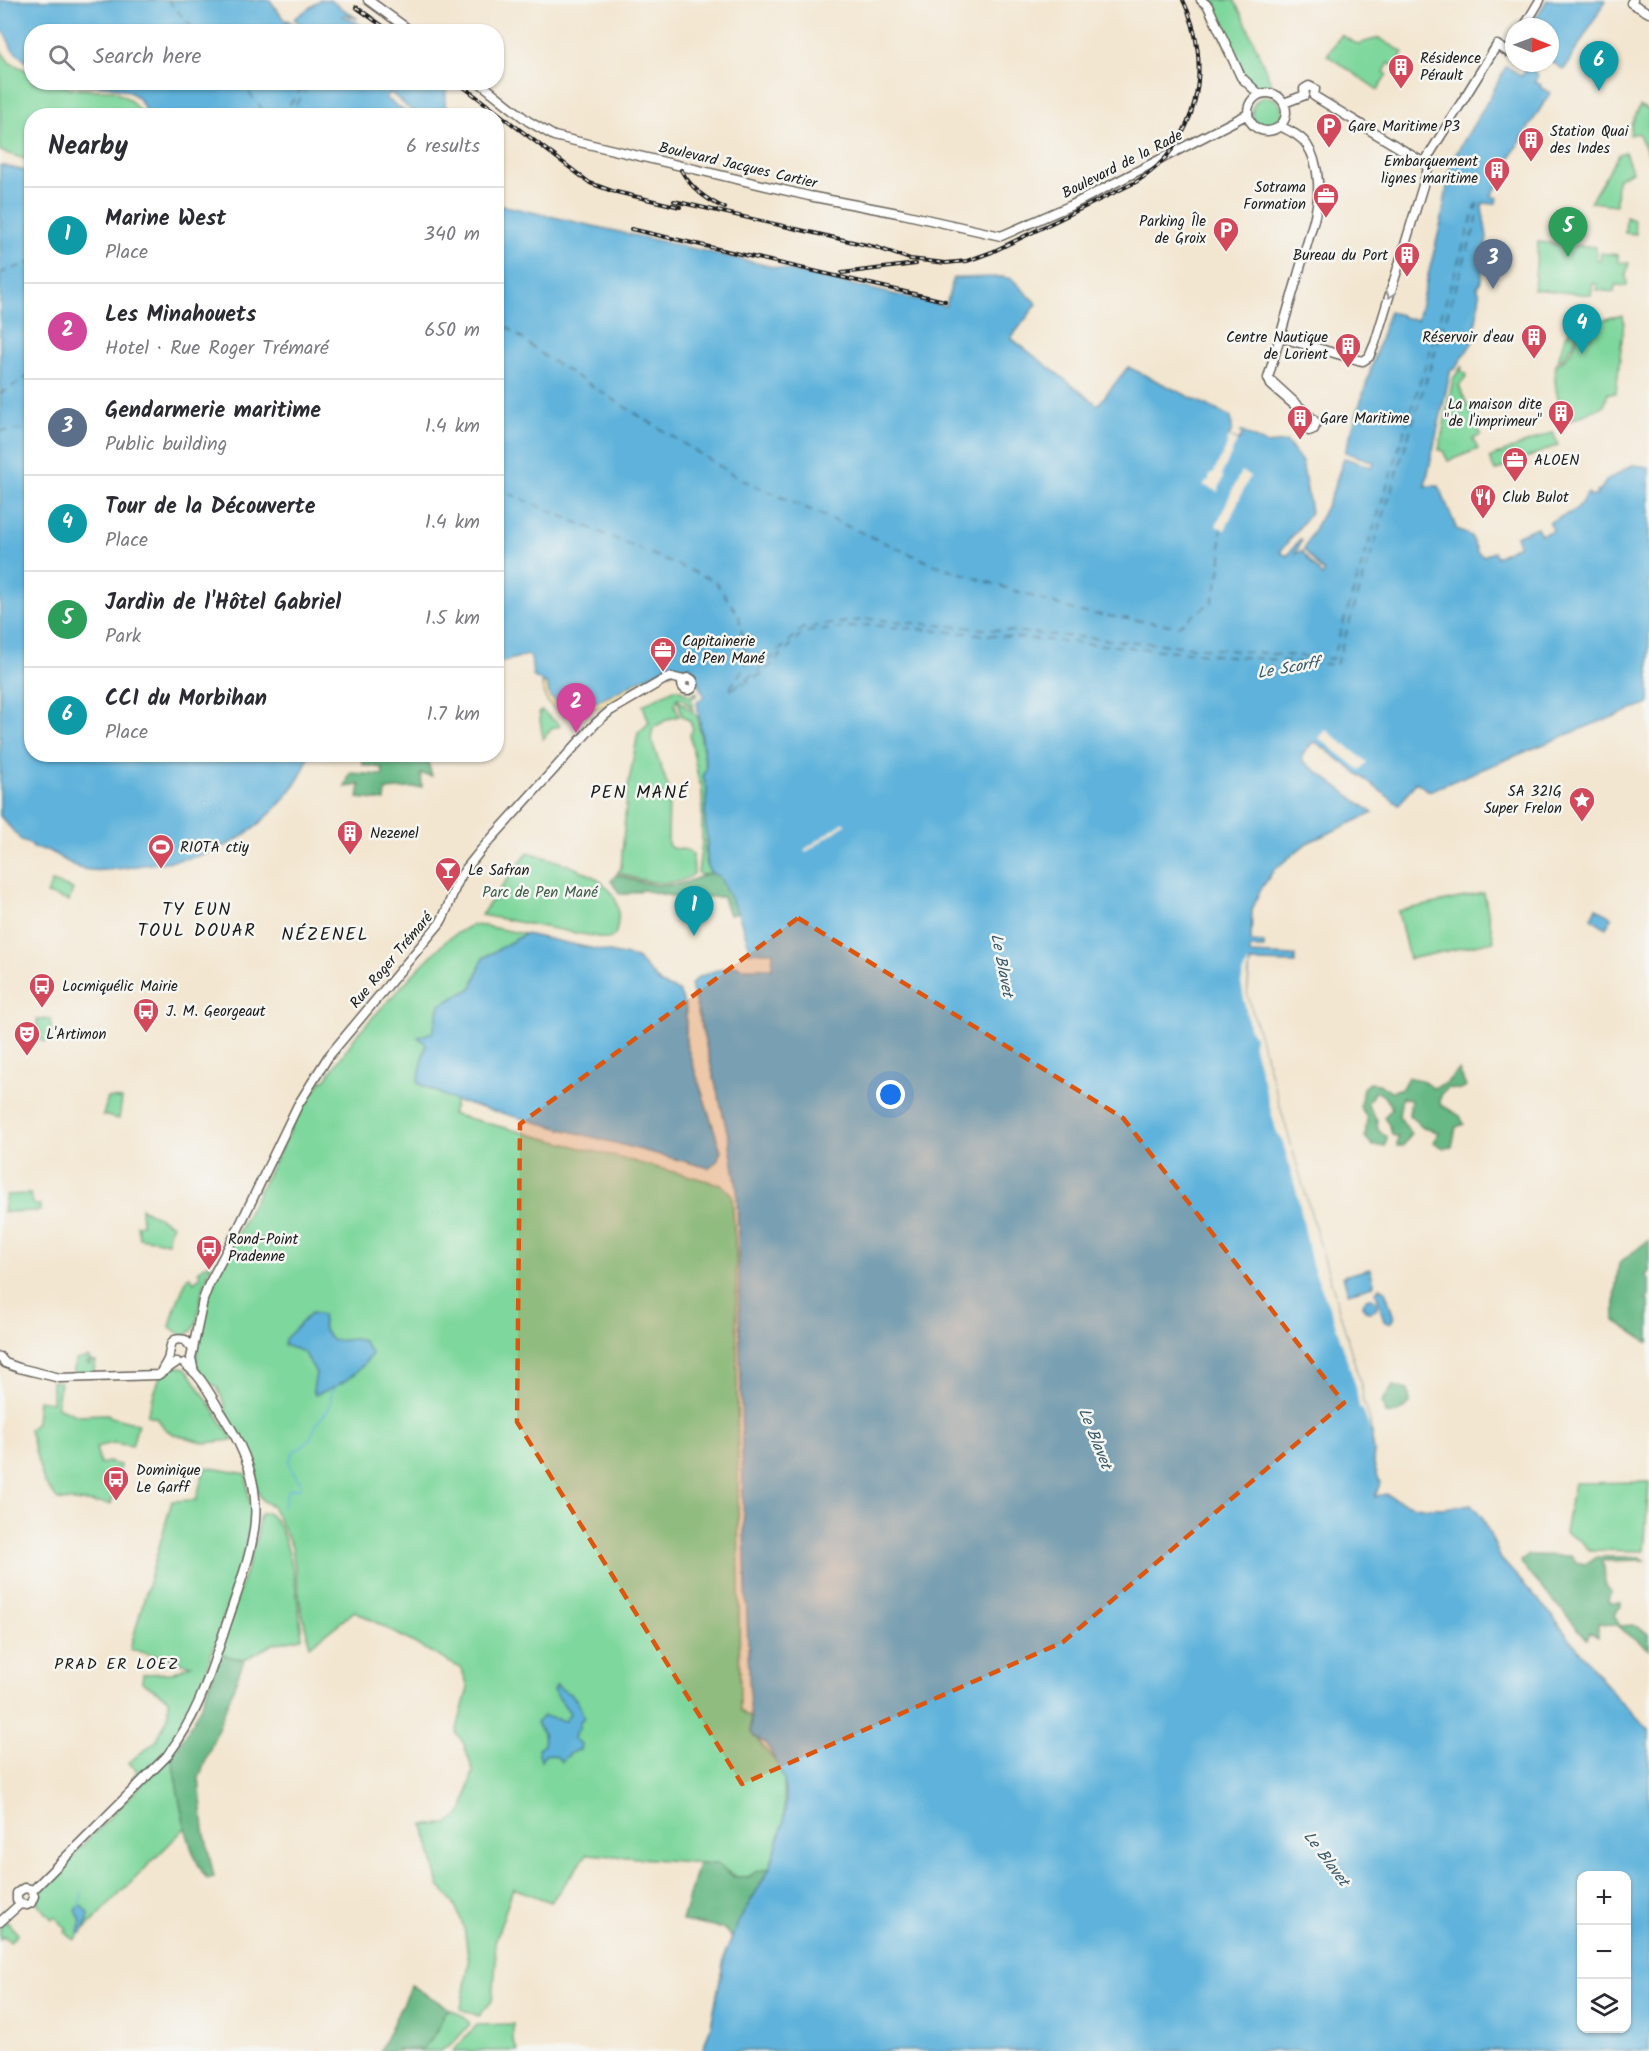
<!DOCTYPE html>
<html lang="en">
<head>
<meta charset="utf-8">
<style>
	body { margin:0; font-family:Kalam,sans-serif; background:#f2f2f3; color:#2b2b33 }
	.controls { position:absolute; right:18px; bottom:18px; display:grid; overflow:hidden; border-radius:12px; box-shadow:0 2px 4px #0004 }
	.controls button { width:54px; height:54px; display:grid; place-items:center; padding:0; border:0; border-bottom:2px solid #e1e1e2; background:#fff; color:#2b2b33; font:30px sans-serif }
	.compass { position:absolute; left:1505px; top:18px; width:54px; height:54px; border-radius:50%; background:#fff; box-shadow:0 2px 4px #0004; rotate:91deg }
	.you { position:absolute; left:891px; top:1095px; width:21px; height:21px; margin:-15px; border:4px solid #fff; border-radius:50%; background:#1a73e8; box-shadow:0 0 0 9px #1a73e833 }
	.badge { display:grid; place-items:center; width:39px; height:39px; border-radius:50%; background:#1a73e8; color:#fff; font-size:20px; font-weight:700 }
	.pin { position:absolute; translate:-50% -50px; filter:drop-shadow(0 2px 3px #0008) }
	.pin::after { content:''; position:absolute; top:32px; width:21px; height:18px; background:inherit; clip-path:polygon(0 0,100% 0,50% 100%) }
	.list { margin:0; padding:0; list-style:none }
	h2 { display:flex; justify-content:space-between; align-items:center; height:78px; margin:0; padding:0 24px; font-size:26px }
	h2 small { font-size:20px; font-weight:400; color:#7c7c81 }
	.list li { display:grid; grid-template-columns:39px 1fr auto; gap:18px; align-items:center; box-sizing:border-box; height:96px; padding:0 24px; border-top:2px solid #e1e1e2 }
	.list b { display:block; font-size:22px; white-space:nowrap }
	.list p { margin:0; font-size:20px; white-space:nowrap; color:#7c7c81 }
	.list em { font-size:20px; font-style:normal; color:#7c7c81 }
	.icon { flex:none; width:33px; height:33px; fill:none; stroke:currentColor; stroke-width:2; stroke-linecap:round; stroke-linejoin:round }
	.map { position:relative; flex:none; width:1649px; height:2051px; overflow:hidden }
	.search { position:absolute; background:#fff; box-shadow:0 2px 4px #0004; left:24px; top:24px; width:480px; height:66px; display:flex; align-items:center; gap:15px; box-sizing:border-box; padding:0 21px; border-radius:24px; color:#7c7c81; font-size:22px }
	.panel { position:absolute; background:#fff; box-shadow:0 2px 4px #0004; left:24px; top:108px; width:480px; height:654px; border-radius:24px }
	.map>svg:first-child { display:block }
	.green { fill:#7ed79c; stroke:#4d7a5c; stroke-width:1.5 }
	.forest { fill:#66b884; stroke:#416a50; stroke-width:1.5 }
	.sand { fill:#eeda9e; stroke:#857b5d; stroke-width:1.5 }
	.water { fill:#5fb2db; stroke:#3e677c; stroke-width:1.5; fill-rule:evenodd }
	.pier { fill:#f3e6d0 }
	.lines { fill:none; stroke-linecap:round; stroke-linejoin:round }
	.stream { stroke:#5fb2db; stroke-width:1.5 }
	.ferry { stroke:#375868; stroke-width:1.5; stroke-dasharray:8 6; stroke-linecap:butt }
	.secondary-casing { stroke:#67635b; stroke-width:11 }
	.secondary { stroke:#fff; stroke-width:8 }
	.rail-casing { stroke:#1c1c1c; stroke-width:4 }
	.rail { stroke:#f6f6f2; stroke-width:1.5; stroke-dasharray:4.5; stroke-linecap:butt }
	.oneway { stroke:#999 }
	.marked { fill:#de560d; fill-opacity:0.2; stroke:#de560d; stroke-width:4.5; stroke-dasharray:12 8; stroke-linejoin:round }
	.labels { text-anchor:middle; stroke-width:5; stroke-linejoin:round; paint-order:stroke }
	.poi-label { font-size:15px; fill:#1c1c1c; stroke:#f6f6f2; text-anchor:start }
	.street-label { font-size:15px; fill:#1c1c1c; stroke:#f6f6f2 }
	.park-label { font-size:15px; fill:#3e5d49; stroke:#f6f6f2 }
	.water-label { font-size:16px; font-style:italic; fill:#375868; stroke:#f6f6f2 }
	.neighbourhood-label { font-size:16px; letter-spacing:1.5px; fill:#1c1c1c; stroke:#f6f6f2 }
	.quarter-label { font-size:18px; letter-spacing:1.5px; fill:#1c1c1c; stroke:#f6f6f2 }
</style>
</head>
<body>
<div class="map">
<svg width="1649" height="2051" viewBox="0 0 1649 2051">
	<rect width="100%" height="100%" fill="#f6f6f2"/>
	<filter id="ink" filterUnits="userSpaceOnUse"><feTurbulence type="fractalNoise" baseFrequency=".0167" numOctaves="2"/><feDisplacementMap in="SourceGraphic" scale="12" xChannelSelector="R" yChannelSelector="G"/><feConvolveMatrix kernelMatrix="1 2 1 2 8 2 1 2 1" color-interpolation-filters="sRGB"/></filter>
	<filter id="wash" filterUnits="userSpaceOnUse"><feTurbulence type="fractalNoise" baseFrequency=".008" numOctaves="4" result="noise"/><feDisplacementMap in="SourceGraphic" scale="24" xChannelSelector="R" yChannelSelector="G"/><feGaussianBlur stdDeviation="1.35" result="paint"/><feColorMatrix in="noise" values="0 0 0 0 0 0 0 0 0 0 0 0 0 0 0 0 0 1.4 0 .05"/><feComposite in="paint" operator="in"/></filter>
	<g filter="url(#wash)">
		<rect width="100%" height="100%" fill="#f3e6d0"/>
		<!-- green -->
		<path class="green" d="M1204,0H1234L1245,21L1272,85L1271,92L1259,94L1241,77Z
			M1341,35L1357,44L1379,38L1403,52L1395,67L1389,63L1384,72L1387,74L1378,90L1327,55Z
			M0,50L10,63L31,72L32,82L57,83L70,88L94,90H114L129,99L143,115L32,116L31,161L0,151Z
			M1252 112a15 15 0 1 1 30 0a15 15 0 1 1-30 0Z
			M1640,106L1649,110V155L1638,133L1630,135L1631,125Z
			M1625,152L1632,171L1617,179L1616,205L1590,202L1619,154Z
			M1626,217L1634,220L1636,234L1625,233Z
			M1538,242L1596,247V260H1600L1601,253L1618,255V262L1629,263L1626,275L1627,286L1615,285L1614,292L1597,290V284L1593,283L1591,295L1534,289Z
			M1623,316L1624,321L1616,393H1608L1604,406L1569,421L1567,417H1564C1557,398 1553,383 1556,362L1561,363C1565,358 1571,353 1574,347C1579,337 1577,331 1587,325L1588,328L1586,334L1588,338L1591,337C1588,323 1610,316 1623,316Z
			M1572,328L1578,329L1573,345L1561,360H1558L1565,337Z
			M1462,366L1461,371L1467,375L1459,386L1481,435L1473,439L1478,449L1448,461L1443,451L1439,450L1453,379Z
			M1553,432L1558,445L1495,471L1489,458Z
			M674,689H679L690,696L697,692V695L691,699L694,711L683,699L677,698L675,705L679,716L668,719L653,728L651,739L669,789L668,844L671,848L687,850L693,855L694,874C674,890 639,881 618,872L621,868L627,792L638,733L649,723L643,705Z
			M678,700L697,716L698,721L706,769L703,777L707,789L705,815L706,834L708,841L705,848L707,867L711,873L702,875L698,873L702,843L705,841L702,840C701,822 704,799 701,783H699L690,735L693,729L690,721L682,716Z
			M542,711L560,725L559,727H553L543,739L539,712Z
			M529,852C560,863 624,875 618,920C617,929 617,936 608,939L481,915L511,874Z
			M52,882L73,889L69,901L47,894Z
			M1484,893L1494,941L1409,959L1398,911Z
			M471,925L485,926L525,934L483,958L472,988L440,1005L433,1032L426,1044L418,1083L456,1101L452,1114L708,1181L722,1185L732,1195L736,1257L740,1710L752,1719L751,1732L779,1766L784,1779V1821L770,1867L704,2051L705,2043L711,2026L725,1954L739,1921L756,1872C740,1884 731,1874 717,1864L587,1854L551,1902L513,1888L495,1942L496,1964L492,2001L479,2016L461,2009L469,1963L464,1927L453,1902L439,1886L424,1825L447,1824L462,1813L473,1771L463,1742L456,1733L468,1688L462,1669L355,1611L310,1646L301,1609L292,1547L272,1506L263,1501L258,1492L253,1468L240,1439L227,1417L225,1405L217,1387L204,1380L196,1363L199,1338L211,1285L311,1090L315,1091L322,1080H325L359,1032L418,969L449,938Z
			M50,1019L52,1032L48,1041L45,1042L38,1039L37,1020Z
			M108,1098L122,1099L119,1119L103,1115Z
			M30,1194L34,1205H40V1211L3,1212L6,1195Z
			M141,1208L173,1225L169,1233L168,1242L139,1238L137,1225L142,1224Z
			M208,1264L212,1266L207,1272L209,1273C206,1280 203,1288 201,1296C198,1310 200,1333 182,1336L170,1327L175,1308L187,1278L190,1276L194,1282L201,1276L198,1271Z
			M88,1357L90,1359L87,1363L90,1364V1361L96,1362L93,1374L74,1375L73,1373L76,1360Z
			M176,1366L185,1368L189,1372L233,1440L205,1443L173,1434L165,1429L157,1418L147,1415L160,1376Z
			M52,1381L60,1382L57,1407L76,1415L108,1414L111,1417L138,1424L132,1446L114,1443L96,1447L100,1464L108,1462L120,1465L119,1471L111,1469L109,1476L118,1479L111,1504L58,1500L44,1482L29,1430L36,1423L38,1400L52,1402Z
			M205,1467L246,1474L251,1514L247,1545L197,1700L179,1734L166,1751L146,1773L131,1783L137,1770L128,1763L156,1741L168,1717V1699L142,1682L143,1674L172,1673L191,1665L130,1649L172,1501L196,1500Z
			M1649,1482L1644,1551L1589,1550L1581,1541L1565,1533L1574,1483Z
			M267,1513C292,1526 299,1610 302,1638L273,1644L244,1660L219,1654L257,1536L259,1518L261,1514Z
			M171,1755L186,1827L74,1940L65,1932L67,1929L55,1917L52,1919L38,1904L36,1892Z
			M6,1921L18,1934L10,1942L4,1936L0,1939V1927Z
			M450,2009L463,2016L470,2024L455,2041L441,2051H397V2049L437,2032L444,2013Z
			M513,2024V2041L518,2051H453L477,2025Z"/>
		<!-- forest -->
		<path class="forest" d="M362,755H426L432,776L421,774L422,787L386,790L385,801L358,798L360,785L345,787L350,773L383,775L382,768L363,765Z
			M711,873L719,876L738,913L729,915L723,897H676L643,890L627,894H620L611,881L617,874C638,883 660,889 683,883C693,881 701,875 711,873Z
			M1459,1070L1466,1087L1461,1090L1448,1088L1441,1095L1440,1104L1460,1116L1464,1124L1456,1127L1452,1147L1444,1148L1434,1143L1438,1132L1423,1128L1409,1115L1411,1100L1402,1097L1399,1116L1411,1134L1403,1146H1397L1398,1137L1392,1135L1390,1126L1384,1118L1392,1108L1383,1095L1375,1091L1367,1104L1377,1120L1378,1130L1387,1137L1385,1146H1373L1365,1137L1367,1118L1360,1107L1363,1088L1369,1083L1379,1084L1391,1092L1402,1088L1408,1077L1424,1081L1433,1088L1446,1083Z
			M1649,1240V1272L1646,1275L1649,1280V1296L1646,1299L1649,1303V1343L1614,1320L1616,1285L1619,1263Z
			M1393,1386L1408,1390L1410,1402C1404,1410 1396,1416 1385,1414L1382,1402Z
			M1529,1555L1571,1556L1576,1562L1586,1564L1596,1557H1640L1644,1560L1602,1561C1608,1573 1600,1580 1610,1592L1608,1601L1612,1603H1621V1606L1614,1615L1620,1626L1634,1625L1649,1634V1650L1616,1625L1598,1623V1637L1590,1633L1587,1639L1522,1565L1521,1561Z
			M219,1654L244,1660L199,1778L204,1830L214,1877L207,1879C184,1848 179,1793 171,1755C198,1720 206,1695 219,1654Z
			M698,1864H717L734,1877H749L756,1872L770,1868L739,1921L732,1938L724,1929L682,1921Z
			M411,1985L450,2009L444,2013L437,2032L423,2049H398L397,2051H380Z"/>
		<!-- sand -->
		<path class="sand" d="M690,666L670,673L666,668L610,705L566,715C550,709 542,699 542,682L552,688L634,670Z"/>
		<!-- water -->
		<path class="water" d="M0,0H270L285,21L288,20L303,31L32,32L31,66L12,49L5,33L0,29Z
			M320,0H330L358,19L345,14L343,16L358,23L366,31H310L294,19Z
			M1547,0H1606L1564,70L1551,61L1550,27H1530Z
			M1531,63H1538L1533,71L1538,75L1534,83H1538L1541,85L1540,87L1550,93L1497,179L1500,182L1491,196L1498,198L1495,204L1483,203L1482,207L1487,237L1481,281L1477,287L1480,294L1474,337H1476L1455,369H1451L1425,486H1439L1457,530L1471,536L1478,553L1483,556L1494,552L1497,557L1519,545L1516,536L1537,527L1541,535L1553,530L1549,522L1576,510L1588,493L1591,497L1597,495L1596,492L1600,491L1606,481L1632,465L1649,467V704L1596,723L1429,791L1416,782L1399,805L1317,743H1312L1302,756L1303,761L1373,813L1307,843L1274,870L1261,889L1252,910L1251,942L1264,943V948H1250V954L1295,956V963L1250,962L1247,994L1362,1390V1400L1369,1418L1374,1451L1373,1461L1380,1483L1375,1497L1386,1494C1414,1511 1440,1510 1471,1504L1482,1517L1501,1559L1549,1612L1615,1696L1639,1719L1649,1731V2051H704L705,2043L711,2026L725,1954L739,1921L770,1868L784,1821L786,1799L784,1779L767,1744L754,1737L751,1732L743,1500L737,1188L729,1139L691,985L697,978L711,972L735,965L741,968H772L773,952H748L750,948L738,913L719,876C706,871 708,869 707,856C707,850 705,848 708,841L706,834L705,815L707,789L703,777L706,768L697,702L704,696L690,666L670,673L666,668C655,674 643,678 632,684C606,698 578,717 550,697L547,685L533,676L531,657L528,655L497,663L496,204L946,306L953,278L1003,277L1012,279L1037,304L1011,338L1098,405L1128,367L1231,417L1232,429L1229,437L1238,441L1242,437L1241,431L1266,444L1287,442L1302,462L1311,512L1280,552L1287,556L1300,539L1302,540L1295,554L1302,551L1322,576L1324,574V571L1321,570L1304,549L1330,499L1344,458L1372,467L1374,462L1345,452L1388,314L1389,312L1402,315V317L1417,320L1441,223L1451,162L1489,99L1506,66L1522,76ZM1582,1876H1626V2028H1582Z
			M64,83H447L445,106L447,107L441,115H418V113L414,110L413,112L390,92L386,98L410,115H146C139,78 91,87 64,83Z
			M0,165L31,172L32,754L309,755C297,796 250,838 211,852C189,860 165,862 143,865C127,868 99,873 83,869C72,866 60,857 51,852C46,849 38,849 33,848L32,845L21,840L0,816Z
			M1597,908L1612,918L1606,928L1591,918Z
			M525,934L637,958L661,984L679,991L686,1009V1043L721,1151L717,1161L709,1168L456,1101L418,1083L426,1044L418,1037L433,1032L440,1005L472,988L483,958Z
			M1370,1269L1374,1283L1373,1286L1348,1293L1343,1276Z
			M1379,1287L1385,1290L1394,1318L1390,1323H1387L1384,1321L1376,1292Z
			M1363 1305a7 7 0 1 1 14 0a7 7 0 1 1-14 0Z
			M311,1313L322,1315L324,1330L333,1341L354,1339L363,1341L372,1354C354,1378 343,1384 315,1395L313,1390L316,1373L304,1352L284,1345L285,1339Z
			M557,1685C562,1691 565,1691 570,1694C578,1698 581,1710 584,1717L579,1723V1729L575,1733L574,1739L581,1744L580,1750L571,1753L561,1762C559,1756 551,1754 545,1754L541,1761L538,1749L544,1745L543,1733L536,1723L543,1716L565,1721L570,1713L553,1690Z
			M80,1905L89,1913L88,1920L82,1933H78L81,1921L76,1910Z"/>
		<!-- pier -->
		<path class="pier" d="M1229,437L1237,441L1222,474L1223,477L1218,492L1203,485L1209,480L1210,474L1214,472L1225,450Z
			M1241,471L1250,476L1225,530L1216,526Z
			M1326,730L1367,762L1360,770L1319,738Z
			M844,822L846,824L806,852L804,850Z
			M1249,962L1247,994L1362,1390V1400L1369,1418L1370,1431L1365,1415L1359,1407L1356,1387L1333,1317L1312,1265L1298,1197L1283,1143L1276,1130L1253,1043L1254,1037L1249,1027L1241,983L1244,970Z"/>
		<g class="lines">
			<!-- stream -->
			<path class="stream" d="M283,1507L288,1490L300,1488L301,1483L291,1469L289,1460L294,1451L302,1447L310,1439L317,1423L329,1409L332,1392L338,1385
				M79,1907L82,1892"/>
			<!-- ferry -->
			<path class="ferry" d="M168,0L196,32
				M285,20L294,32
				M240,82L268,116
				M281,116L306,82
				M288,116L311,82
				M0,273L32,262
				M496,318L544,356L740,479L933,564L1080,612L1178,626L1212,602L1221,568V528
				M0,394L32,374
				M0,431L32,429
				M496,488L715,581L739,616L747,663L728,691L762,674L804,632L871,625L1336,665L1477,220V203
				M735,687L759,670L803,628L869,619L1332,659L1476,206"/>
		</g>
	</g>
	<g filter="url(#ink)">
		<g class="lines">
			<!-- secondary casing -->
			<g class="secondary-casing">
				<path id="secondary" d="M368,0L412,32
					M1201,0L1208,6L1241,77L1259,94
					M1633,0L1631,3L1649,13
					M1524,27L1540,0
					M479,82L528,121L554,136L809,196L903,214L1001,236L1072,205L1248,114
					M1248 112a19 19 0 1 1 38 0a19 19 0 1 1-38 0Z
					M1305,95L1304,89L1309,86L1315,89L1314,96
					M1284,103L1305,95
					M1424,163L1497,45L1508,52L1514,42
					M1279,337L1358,360L1363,361L1369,357L1375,343L1428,169L1424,163L1314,96
					M1268,378L1313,419L1316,423L1314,429L1309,431L1304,428L1299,409L1271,385L1268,378L1314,220C1320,197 1321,166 1307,145C1301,136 1290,131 1280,126
					M682 684a6 6 0 1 1 12 0a6 6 0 1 1-12 0Z
					M0,1357L5,1363L19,1368L60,1378L158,1375L177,1362
					M162,1370C164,1366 169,1360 169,1355C171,1344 170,1337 185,1340L193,1349
					M194,1372L191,1358L193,1349L203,1300L209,1284L236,1233L298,1105L328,1057L440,923C450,907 453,885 465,870L481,850L596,723L610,711L665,679L671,677L683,680
					M32,1891L167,1756C198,1715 209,1677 225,1629C253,1544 277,1500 224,1417C215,1404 205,1382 194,1372C191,1369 187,1366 184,1363
					M0,1922L20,1904L27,1905L31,1903L34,1896L30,1889L24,1888L17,1893V1900L20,1904"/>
			</g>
			<!-- secondary -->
			<use href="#secondary" class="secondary"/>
			<!-- rail casing -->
			<g class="rail-casing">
				<path id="rail" d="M356,7L391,32
					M457,82L590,183L612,191L680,207
					M681,170C691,188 706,200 725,208
					M674,201L875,247L910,259L946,263L967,261L992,252L1136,182C1199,144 1214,64 1183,0
					M631,229L945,301
					M842,273L916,264"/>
			</g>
			<!-- rail -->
			<use href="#rail" class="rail"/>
		</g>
		<!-- one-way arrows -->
		<defs><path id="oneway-chevron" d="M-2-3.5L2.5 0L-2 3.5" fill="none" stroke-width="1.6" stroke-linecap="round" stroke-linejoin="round" transform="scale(1.5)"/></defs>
		<use class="oneway" href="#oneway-chevron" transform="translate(1390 294) rotate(107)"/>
	</g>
	<!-- marked area -->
	<path class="marked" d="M798,918L1123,1118L1344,1403L1063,1642L742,1784L517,1422L520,1124Z"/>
	<!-- icons -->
	<defs>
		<g id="building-pin" transform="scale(1.35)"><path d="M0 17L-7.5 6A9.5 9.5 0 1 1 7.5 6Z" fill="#d1495b" stroke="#f6f6f2"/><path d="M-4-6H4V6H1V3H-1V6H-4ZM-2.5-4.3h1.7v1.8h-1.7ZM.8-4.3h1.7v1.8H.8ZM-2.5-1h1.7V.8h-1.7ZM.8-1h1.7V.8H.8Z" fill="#fff"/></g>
		<g id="parking-pin" transform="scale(1.35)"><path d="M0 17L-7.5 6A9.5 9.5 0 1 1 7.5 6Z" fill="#d1495b" stroke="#f6f6f2"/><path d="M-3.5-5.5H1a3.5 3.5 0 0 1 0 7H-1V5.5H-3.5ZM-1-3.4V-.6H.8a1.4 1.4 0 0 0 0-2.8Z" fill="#fff"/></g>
		<g id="office-pin" transform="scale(1.35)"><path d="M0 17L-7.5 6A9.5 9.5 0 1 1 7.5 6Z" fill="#d1495b" stroke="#f6f6f2"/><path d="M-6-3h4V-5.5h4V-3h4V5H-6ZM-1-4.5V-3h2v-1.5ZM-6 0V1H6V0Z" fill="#fff"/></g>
		<g id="restaurant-pin" transform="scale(1.35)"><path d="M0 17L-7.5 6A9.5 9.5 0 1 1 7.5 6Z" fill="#d1495b" stroke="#f6f6f2"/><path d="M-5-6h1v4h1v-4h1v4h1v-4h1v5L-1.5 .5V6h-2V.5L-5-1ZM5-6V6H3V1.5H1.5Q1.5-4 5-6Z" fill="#fff"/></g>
		<g id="sight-pin" transform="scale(1.35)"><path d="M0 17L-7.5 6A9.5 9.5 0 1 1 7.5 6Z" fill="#d1495b" stroke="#f6f6f2"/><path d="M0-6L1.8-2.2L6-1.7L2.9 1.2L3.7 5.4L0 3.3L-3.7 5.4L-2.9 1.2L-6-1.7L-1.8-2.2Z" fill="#fff"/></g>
		<g id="stadium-pin" transform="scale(1.35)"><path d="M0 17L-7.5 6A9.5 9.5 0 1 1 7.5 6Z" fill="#d1495b" stroke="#f6f6f2"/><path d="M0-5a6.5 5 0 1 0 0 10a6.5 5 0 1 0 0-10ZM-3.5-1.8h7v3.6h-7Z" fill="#fff"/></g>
		<g id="bar-pin" transform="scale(1.35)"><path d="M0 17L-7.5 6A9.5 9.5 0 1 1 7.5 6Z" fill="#d1495b" stroke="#f6f6f2"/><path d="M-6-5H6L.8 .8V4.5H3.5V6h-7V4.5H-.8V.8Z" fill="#fff"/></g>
		<g id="bus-pin" transform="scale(1.35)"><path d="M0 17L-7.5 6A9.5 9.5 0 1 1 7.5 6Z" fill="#d1495b" stroke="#f6f6f2"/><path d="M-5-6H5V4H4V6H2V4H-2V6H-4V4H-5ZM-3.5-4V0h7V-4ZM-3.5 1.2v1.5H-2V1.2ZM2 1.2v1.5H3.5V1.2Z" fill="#fff"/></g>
		<g id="theatre-pin" transform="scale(1.35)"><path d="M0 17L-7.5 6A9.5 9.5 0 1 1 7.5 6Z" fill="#d1495b" stroke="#f6f6f2"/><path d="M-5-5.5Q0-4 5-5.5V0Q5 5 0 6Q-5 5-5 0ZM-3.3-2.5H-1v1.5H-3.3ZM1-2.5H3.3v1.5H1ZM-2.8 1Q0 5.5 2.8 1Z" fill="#fff"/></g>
	</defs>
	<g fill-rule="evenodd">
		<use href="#building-pin" x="1401" y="67"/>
		<use href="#parking-pin" x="1329" y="126"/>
		<use href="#building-pin" x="1531" y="140"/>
		<use href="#building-pin" x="1497" y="170"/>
		<use href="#office-pin" x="1326" y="196"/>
		<use href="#parking-pin" x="1226" y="230"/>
		<use href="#building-pin" x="1407" y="255"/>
		<use href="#building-pin" x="1534" y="337"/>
		<use href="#building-pin" x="1348" y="346"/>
		<use href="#building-pin" x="1561" y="413"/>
		<use href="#building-pin" x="1300" y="418"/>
		<use href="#office-pin" x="1515" y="460"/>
		<use href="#restaurant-pin" x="1483" y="497"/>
		<use href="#office-pin" x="663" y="650"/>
		<use href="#sight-pin" x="1582" y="800"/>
		<use href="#building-pin" x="350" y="833"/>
		<use href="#stadium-pin" x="161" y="847"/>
		<use href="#bar-pin" x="448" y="870"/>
		<use href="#bus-pin" x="42" y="986"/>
		<use href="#bus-pin" x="146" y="1011"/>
		<use href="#theatre-pin" x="27" y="1034"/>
		<use href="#bus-pin" x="209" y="1248"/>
		<use href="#bus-pin" x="116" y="1479"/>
	</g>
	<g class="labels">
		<!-- poi labels -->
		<g class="poi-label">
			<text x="1420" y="63">Résidence<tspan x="1420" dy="17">Pérault</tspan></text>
			<text x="1348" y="131">Gare Maritime P3</text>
			<text x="1550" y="136">Station Quai<tspan x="1550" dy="17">des Indes</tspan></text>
			<text x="1478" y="166" text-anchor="end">Embarquement<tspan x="1478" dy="17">lignes maritime</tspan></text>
			<text x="1306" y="192" text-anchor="end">Sotrama<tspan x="1306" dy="17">Formation</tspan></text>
			<text x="1206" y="226" text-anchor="end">Parking Île<tspan x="1206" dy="17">de Groix</tspan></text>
			<text x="1388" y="260" text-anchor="end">Bureau du Port</text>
			<text x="1328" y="342" text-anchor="end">Centre Nautique<tspan x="1328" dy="17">de Lorient</tspan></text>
			<text x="1514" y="342" text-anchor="end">Réservoir d'eau</text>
			<text x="1542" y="409" text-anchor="end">La maison dite<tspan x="1542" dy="17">"de l'imprimeur"</tspan></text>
			<text x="1320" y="423">Gare Maritime</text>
			<text x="1534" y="465">ALOEN</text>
			<text x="1502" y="502">Club Bulot</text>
			<text x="682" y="646">Capitainerie<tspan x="682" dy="17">de Pen Mané</tspan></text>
			<text x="1562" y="796" text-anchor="end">SA 321G<tspan x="1562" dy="17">Super Frelon</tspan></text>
			<text x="370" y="838">Nezenel</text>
			<text x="180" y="852">RIOTA ctiy</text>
			<text x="468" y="875">Le Safran</text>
			<text x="62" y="991">Locmiquélic Mairie</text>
			<text x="166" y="1016">J. M. Georgeaut</text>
			<text x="46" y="1039">L'Artimon</text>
			<text x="228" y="1244">Rond-Point<tspan x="228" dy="17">Pradenne</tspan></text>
			<text x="136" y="1475">Dominique<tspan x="136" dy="17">Le Garff</tspan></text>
		</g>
		<!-- street labels -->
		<g class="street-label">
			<text transform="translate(1122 164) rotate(-27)" y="5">Boulevard de la Rade</text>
			<text transform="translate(738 165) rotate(13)" y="5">Boulevard Jacques Cartier</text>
			<text transform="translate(391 960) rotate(-50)" y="5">Rue Roger Trémaré</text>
		</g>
		<!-- park labels -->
		<g class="park-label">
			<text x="540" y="897">Parc de Pen Mané</text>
		</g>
		<!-- water labels -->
		<g class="water-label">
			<text transform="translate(1288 667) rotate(-10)" y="6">Le Scorff</text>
			<text transform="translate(1003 965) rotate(79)" y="6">Le Blavet</text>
			<text transform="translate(1096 1438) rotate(68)" y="6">Le Blavet</text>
			<text transform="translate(1327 1858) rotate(53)" y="6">Le Blavet</text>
		</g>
		<!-- neighbourhood labels -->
		<g class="neighbourhood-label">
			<text x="117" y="1669">PRAD ER LOEZ</text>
		</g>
		<!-- quarter labels -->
		<g class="quarter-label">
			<text x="640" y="798">PEN MANÉ</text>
			<text x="197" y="915">TY EUN<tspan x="197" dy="21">TOUL DOUAR</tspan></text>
			<text x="325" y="940">NÉZENEL</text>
		</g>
	</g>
</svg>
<div class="controls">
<button>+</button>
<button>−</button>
<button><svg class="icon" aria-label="layers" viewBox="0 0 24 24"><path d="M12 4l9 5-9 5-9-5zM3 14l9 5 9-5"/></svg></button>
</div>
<svg class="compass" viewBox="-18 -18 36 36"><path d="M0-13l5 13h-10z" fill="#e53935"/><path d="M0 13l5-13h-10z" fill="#7c7c81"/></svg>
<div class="you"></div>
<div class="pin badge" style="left:694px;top:936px;background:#0f9aa8">1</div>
<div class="pin badge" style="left:576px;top:733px;background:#d1479c">2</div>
<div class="pin badge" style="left:1493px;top:289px;background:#5c6f8a">3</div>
<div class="pin badge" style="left:1582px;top:354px;background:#0f9aa8">4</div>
<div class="pin badge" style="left:1568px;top:257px;background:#2e9e5b">5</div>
<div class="pin badge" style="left:1599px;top:91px;background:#0f9aa8">6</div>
<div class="search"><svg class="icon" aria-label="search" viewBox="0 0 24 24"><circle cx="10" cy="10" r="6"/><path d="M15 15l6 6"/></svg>Search here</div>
<section class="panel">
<h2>Nearby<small>6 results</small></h2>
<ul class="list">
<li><span class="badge" style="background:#0f9aa8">1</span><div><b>Marine West</b><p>Place</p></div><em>340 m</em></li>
<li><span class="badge" style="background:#d1479c">2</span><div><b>Les Minahouets</b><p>Hotel · Rue Roger Trémaré</p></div><em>650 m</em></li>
<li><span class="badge" style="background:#5c6f8a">3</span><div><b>Gendarmerie maritime</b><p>Public building</p></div><em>1.4 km</em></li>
<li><span class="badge" style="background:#0f9aa8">4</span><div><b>Tour de la Découverte</b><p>Place</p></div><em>1.4 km</em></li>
<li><span class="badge" style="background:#2e9e5b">5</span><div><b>Jardin de l'Hôtel Gabriel</b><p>Park</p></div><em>1.5 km</em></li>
<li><span class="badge" style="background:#0f9aa8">6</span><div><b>CCI du Morbihan</b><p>Place</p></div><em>1.7 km</em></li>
</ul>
</section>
</div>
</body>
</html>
